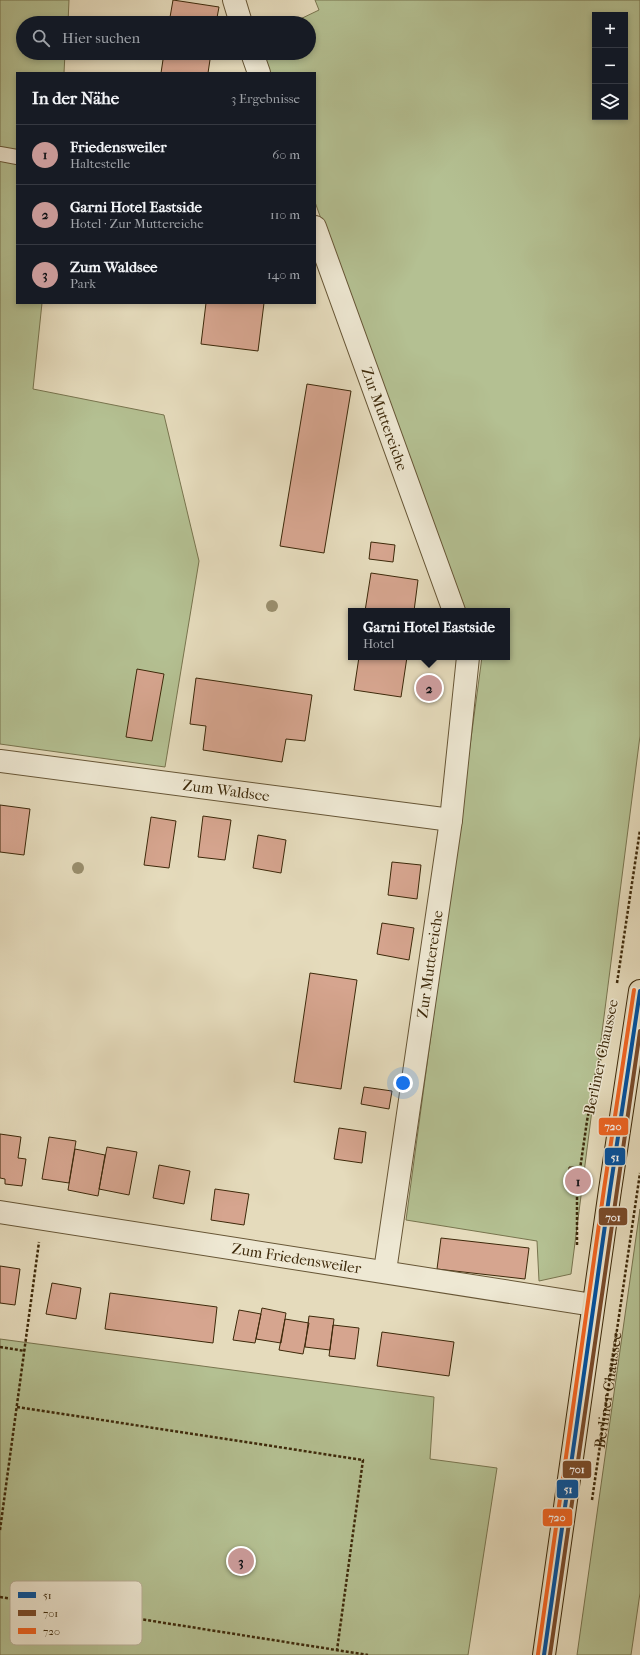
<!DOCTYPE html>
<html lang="de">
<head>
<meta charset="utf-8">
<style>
	body { margin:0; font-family:"IM FELL French Canon",serif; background:#242831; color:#f1f3f6 }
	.controls { position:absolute; right:12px; top:12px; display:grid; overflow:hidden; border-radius:0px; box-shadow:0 2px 6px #0003 }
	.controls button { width:36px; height:36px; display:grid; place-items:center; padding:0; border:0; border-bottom:1px solid #363941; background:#171b24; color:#f1f3f6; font:20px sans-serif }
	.you { position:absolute; left:403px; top:1083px; width:14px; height:14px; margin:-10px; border:3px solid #fff; border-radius:50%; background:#1a73e8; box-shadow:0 0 0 6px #1a73e833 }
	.badge { display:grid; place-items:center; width:26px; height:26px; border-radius:50%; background:#c59692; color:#111; font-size:13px; font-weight:700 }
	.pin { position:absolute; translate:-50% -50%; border:2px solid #fff; box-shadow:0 1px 4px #0006 }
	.popup { position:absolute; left:348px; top:608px; width:162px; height:52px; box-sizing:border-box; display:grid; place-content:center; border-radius:0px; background:#171b24; filter:drop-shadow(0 1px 3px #0005); font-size:13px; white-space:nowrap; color:#9ea1a6 }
	.popup b { font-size:15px; color:#f1f3f6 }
	.popup::after { content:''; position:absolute; left:50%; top:100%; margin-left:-8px; border:8px solid transparent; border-top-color:#171b24 }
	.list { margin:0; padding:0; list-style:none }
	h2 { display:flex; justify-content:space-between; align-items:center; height:52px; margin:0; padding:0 16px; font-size:17px }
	h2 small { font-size:13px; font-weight:400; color:#9ea1a6 }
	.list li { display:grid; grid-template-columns:26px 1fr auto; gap:12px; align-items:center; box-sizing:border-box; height:60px; padding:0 16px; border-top:1px solid #363941 }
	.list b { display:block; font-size:15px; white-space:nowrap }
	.list p { margin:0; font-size:13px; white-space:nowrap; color:#9ea1a6 }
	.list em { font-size:13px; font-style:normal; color:#9ea1a6 }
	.icon { flex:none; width:22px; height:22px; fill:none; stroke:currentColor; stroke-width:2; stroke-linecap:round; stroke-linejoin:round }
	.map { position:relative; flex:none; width:640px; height:1655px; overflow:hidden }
	.search { position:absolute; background:#171b24; box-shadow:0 2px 6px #0003; left:16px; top:16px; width:300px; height:44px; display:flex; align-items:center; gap:10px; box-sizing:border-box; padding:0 14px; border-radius:22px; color:#9ea1a6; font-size:15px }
	.panel { position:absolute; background:#171b24; box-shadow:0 2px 6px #0003; left:16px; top:72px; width:300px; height:232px; border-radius:0px }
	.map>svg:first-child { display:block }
	.green { fill:#b4c092; stroke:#78744e; fill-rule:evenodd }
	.building { fill:#d6a58f; stroke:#3d290a }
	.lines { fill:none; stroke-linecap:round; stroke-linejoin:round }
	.service-casing { stroke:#675636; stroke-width:16 }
	.minor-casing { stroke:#675636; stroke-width:24 }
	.primary-casing { stroke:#3d290a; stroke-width:24 }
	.path { stroke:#3d290a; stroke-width:2.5; stroke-dasharray:3 2; stroke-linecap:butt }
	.service { stroke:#eee8d3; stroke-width:14 }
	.minor { stroke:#eee8d3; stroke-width:22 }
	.primary { stroke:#e5dbbc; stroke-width:22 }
	.bus-1-casing { stroke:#eee8d3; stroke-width:7 }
	.bus-2-casing { stroke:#eee8d3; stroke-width:7 }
	.bus-3-casing { stroke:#eee8d3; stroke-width:7 }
	.bus-1 { stroke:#0152a1; stroke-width:4 }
	.bus-2 { stroke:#7a4b2a; stroke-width:4 }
	.bus-3 { stroke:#f26522; stroke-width:4 }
	.tree { fill:#998e6d }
	.labels { text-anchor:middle; stroke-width:3; stroke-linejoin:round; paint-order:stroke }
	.street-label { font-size:15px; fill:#3d290a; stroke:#eee8d3 }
	.key { fill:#eee8d3; stroke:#b9af97; stroke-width:1 }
	.key-label { font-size:11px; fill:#3d290a }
	.line-badge { stroke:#eee8d3; stroke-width:1.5 }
	.badge-label { font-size:11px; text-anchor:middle; font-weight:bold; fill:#fff }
</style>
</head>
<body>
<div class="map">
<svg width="640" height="1655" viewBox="0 0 640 1655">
	<rect width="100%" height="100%" fill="#e5dbbc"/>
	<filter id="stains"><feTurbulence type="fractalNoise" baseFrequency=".005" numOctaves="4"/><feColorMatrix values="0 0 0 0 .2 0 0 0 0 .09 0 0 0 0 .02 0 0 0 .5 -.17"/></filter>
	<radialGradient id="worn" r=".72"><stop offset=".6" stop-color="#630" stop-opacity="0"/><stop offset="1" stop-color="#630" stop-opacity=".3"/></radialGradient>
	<!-- green -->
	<path class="green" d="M0,0H69L68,23H23V53H65L64,73H17V303H42L33,389L164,415L199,561L165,767L0,744Z
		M315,0H640V736L571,1274L539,1281L537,1241L406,1220L482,657H507V611H466L358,323L315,202V73H269L262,53H309V23H292L319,10ZM595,15H625V117H595Z
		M640,1209V1593L631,1655H577Z
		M0,1339L434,1397L430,1459L497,1468L468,1655H0Z"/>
	<!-- building -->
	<path class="building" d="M173,0L219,7L216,23H169Z
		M164,53H211L208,73H161Z
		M206,303H264L258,351L201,344Z
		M307,384L351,391L324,553L280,546Z
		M371,542L395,545L393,562L369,559Z
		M371,573L418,580L414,611H365Z
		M359,657H407L401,697L354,690Z
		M137,669L164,674L152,741L126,737Z
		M196,678L312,695L305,741L286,739L282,762L203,750L206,726L190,724Z
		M0,805L30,809L24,855L0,852Z
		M203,816L231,820L225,860L198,857Z
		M151,817L176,821L169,868L144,865Z
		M258,835L286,840L281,873L253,868Z
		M392,862L421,865L417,899L388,895Z
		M382,923L414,928L409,960L377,954Z
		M310,973L357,980L341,1089L294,1082Z
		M364,1087L392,1091L389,1109L361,1104Z
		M339,1128L366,1132L362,1163L334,1159Z
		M0,1134L21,1137L18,1158L26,1159L22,1186L5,1184V1179L0,1178Z
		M49,1137L76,1141L69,1183L42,1179Z
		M107,1147L137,1152L129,1195L99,1189Z
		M75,1149L105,1155L98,1196L68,1190Z
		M159,1165L190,1171L184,1204L153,1198Z
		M569,1167H576L575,1184L568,1183Z
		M215,1189L249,1194L244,1225L211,1220Z
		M441,1238L529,1248L525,1279L437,1269Z
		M0,1266L20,1269L15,1305L0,1303Z
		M52,1283L81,1288L76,1319L46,1314Z
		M110,1293L217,1307L213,1343L105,1329Z
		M262,1308L286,1313L281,1343L256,1339Z
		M239,1310L261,1314L255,1343L233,1340Z
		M309,1316L334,1319L330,1350L305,1347Z
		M285,1319L309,1323L303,1354L279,1350Z
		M333,1325L359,1328L355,1359L329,1356Z
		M382,1332L454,1342L449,1376L377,1366Z"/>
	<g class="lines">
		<!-- service casing -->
		<g class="service-casing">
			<path id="service" d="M0,154L17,157"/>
		</g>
		<!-- minor casing -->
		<g class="minor-casing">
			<g id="minor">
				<path d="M234,0L241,23"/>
				<path d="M252,53L259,73"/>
				<path id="s2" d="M315,227L454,611"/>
				<path id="s3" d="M0,761L451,820"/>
				<path id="s4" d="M0,1212L593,1305"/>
				<path id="s5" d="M385,1271L451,820L468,657"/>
			</g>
		</g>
		<!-- primary casing -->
		<g class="primary-casing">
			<path id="primary" d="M544,1655L610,1190L640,991"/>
		</g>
		<!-- path -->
		<g class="path">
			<path d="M617,983L640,830"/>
			<path d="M577,1245V1190L587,1121L595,1077L608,1034"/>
			<path d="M0,1347L25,1351"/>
			<path d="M17,1407L363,1460L337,1650"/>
			<path id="s1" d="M592,1500L640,1173"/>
			<path d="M0,1530L39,1242"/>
			<path d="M0,1597L368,1655"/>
		</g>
		<!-- service -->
		<use href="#service" class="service"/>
		<!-- minor -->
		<use href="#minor" class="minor"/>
		<!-- primary -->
		<use href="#primary" class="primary"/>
		<!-- bus-1 casing -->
		<g class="bus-1-casing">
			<path id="bus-1" d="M544,1655L610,1190L640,991"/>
		</g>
		<!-- bus-2 casing -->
		<g class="bus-2-casing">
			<path id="bus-2" d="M550,1655L640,1031"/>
		</g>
		<!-- bus-3 casing -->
		<g class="bus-3-casing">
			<path id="bus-3" d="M538,1654L604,1189L634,990"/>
		</g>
		<!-- bus-1 -->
		<use href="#bus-1" class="bus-1"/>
		<!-- bus-2 -->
		<use href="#bus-2" class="bus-2"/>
		<!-- bus-3 -->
		<use href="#bus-3" class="bus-3"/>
	</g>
	<!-- trees -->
	<g class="tree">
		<circle cx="272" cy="606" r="6"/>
		<circle cx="78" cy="868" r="6"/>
	</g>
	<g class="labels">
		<!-- street labels -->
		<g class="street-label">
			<text dy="5" stroke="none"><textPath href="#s2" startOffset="204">Zur Muttereiche</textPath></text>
			<text dy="5" stroke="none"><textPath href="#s3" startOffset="228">Zum Waldsee</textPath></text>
			<text dy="5" stroke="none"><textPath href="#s5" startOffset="310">Zur Muttereiche</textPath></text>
			<text transform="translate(601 1057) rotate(-78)" y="5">Berliner Chaussee</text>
			<text dy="5" stroke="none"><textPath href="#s4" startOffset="300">Zum Friedensweiler</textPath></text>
			<text dy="5" stroke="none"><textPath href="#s1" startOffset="111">Berliner Chaussee</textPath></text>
		</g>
	</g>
	<!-- legend -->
	<rect x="10" y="1581" width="132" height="64" rx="6" class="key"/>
	<rect x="18" y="1592" width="18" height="6" fill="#0152a1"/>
	<rect x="18" y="1610" width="18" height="6" fill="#7a4b2a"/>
	<rect x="18" y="1628" width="18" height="6" fill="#f26522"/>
	<g class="key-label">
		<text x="43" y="1599">51</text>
		<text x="43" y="1617">701</text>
		<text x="43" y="1635">720</text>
	</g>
	<g class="line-badge">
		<rect x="598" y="1117" width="31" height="19" rx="4" fill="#f26522"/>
		<rect x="604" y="1147" width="22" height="19" rx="4" fill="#0152a1"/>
		<rect x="598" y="1207" width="30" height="19" rx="4" fill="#7a4b2a"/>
		<rect x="562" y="1460" width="30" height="19" rx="4" fill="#7a4b2a"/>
		<rect x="556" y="1479" width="23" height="20" rx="4" fill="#0152a1"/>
		<rect x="542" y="1508" width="31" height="19" rx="4" fill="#f26522"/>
	</g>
	<g class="badge-label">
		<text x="613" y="1130">720</text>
		<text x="615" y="1161">51</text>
		<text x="613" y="1221">701</text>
		<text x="577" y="1473">701</text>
		<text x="568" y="1493">51</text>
		<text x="557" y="1521">720</text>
	</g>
	<rect width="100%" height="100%" filter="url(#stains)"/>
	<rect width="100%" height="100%" fill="url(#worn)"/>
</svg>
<div class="controls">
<button>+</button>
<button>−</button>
<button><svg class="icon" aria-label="layers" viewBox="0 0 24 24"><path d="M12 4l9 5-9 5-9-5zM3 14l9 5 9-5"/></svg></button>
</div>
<div class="you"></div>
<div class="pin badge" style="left:578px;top:1181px">1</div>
<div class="pin badge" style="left:429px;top:688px">2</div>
<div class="popup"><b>Garni Hotel Eastside</b>Hotel</div>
<div class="pin badge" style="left:241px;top:1561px">3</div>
<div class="search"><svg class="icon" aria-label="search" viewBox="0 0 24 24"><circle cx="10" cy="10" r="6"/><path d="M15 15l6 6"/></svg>Hier suchen</div>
<section class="panel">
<h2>In der Nähe<small>3 Ergebnisse</small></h2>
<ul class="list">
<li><span class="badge">1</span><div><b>Friedensweiler</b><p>Haltestelle</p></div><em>60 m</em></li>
<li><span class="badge">2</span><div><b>Garni Hotel Eastside</b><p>Hotel · Zur Muttereiche</p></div><em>110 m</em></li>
<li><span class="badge">3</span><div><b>Zum Waldsee</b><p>Park</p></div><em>140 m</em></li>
</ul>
</section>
</div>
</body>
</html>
